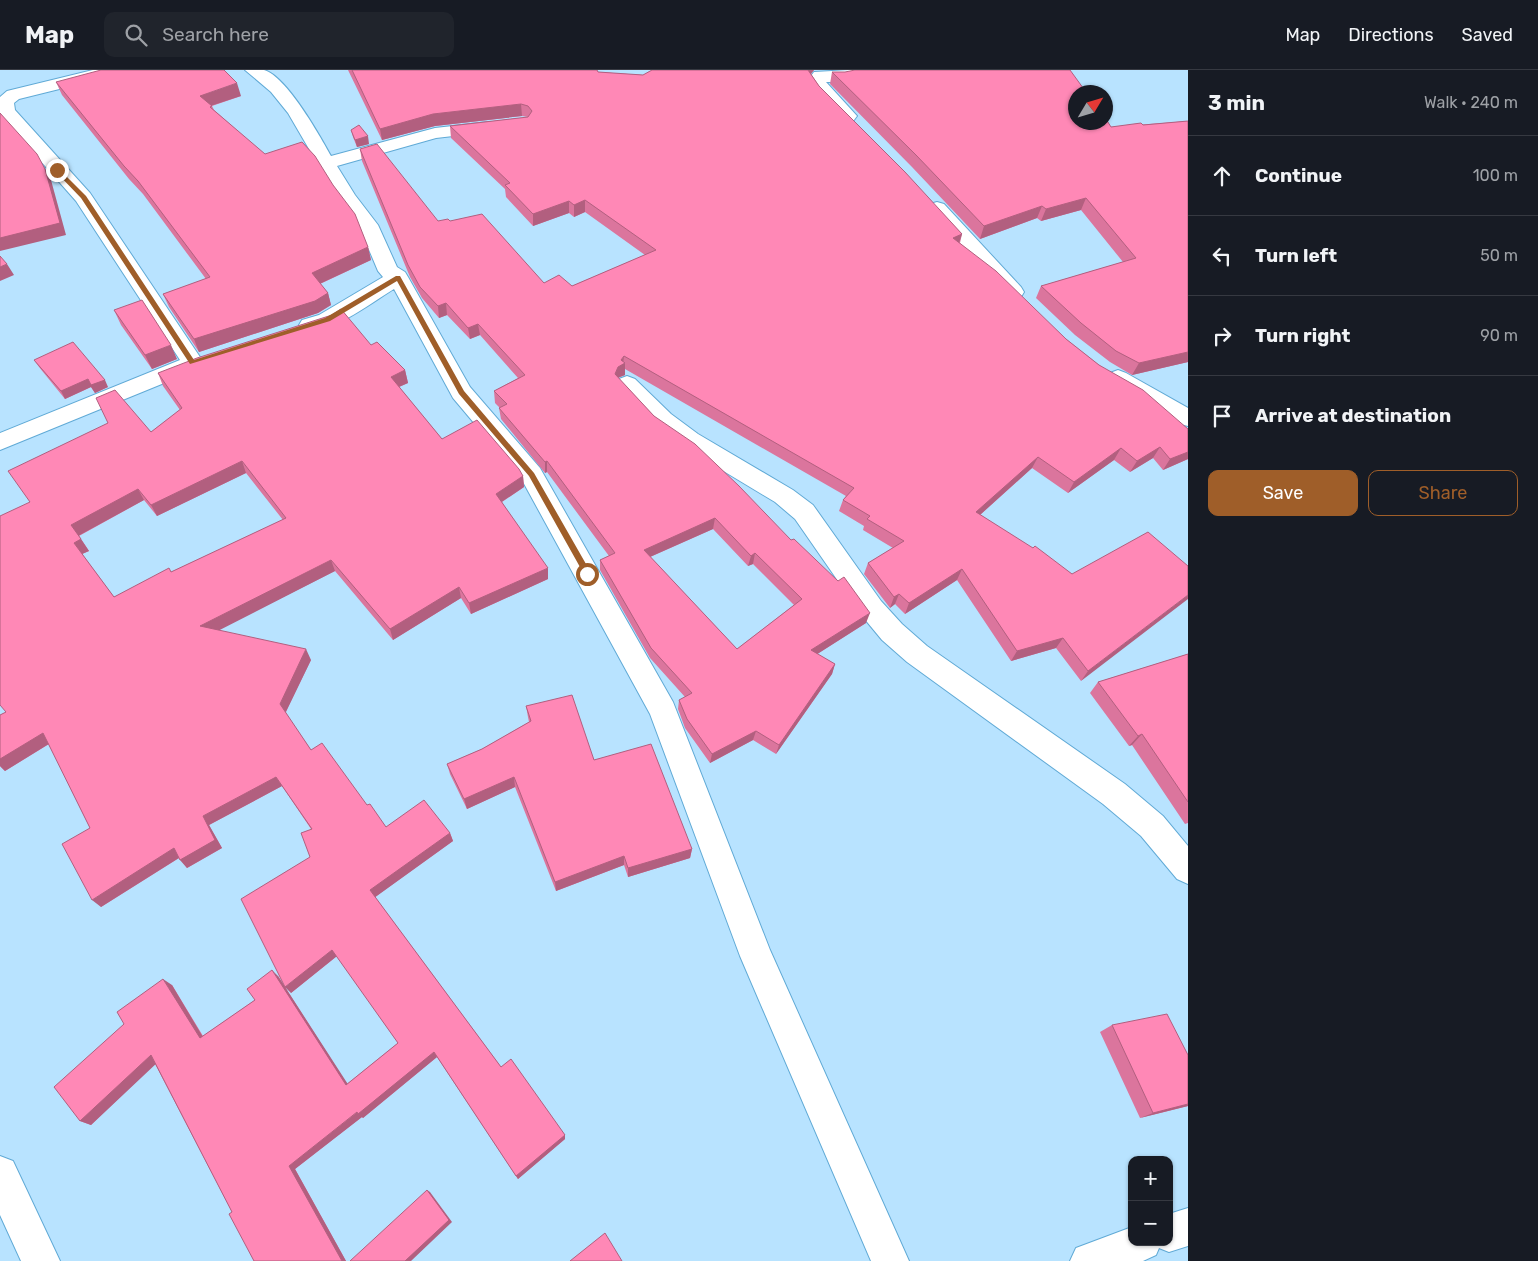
<!DOCTYPE html>
<html lang="en">
<head>
<meta charset="utf-8">
<style>
	body { margin:0; font-family:Rubik,sans-serif; background:#20242c; color:#f1f3f6 }
	.controls { position:absolute; right:15px; bottom:15px; display:grid; overflow:hidden; border-radius:10px; box-shadow:0 1px 4px #0004 }
	.controls button { width:45px; height:45px; display:grid; place-items:center; padding:0; border:0; border-bottom:1px solid #363941; background:#171b24; color:#f1f3f6; font:25px sans-serif }
	.compass { position:absolute; left:1068px; top:15px; width:45px; height:45px; border-radius:50%; background:#171b24; box-shadow:0 1px 4px #0004; rotate:52deg }
	.stop { position:absolute; width:15px; height:15px; margin:-11px; border:4px solid #9f5e29; border-radius:50%; background:#fff }
	.stop.end { background:#9f5e29; border-color:#fff; box-shadow:0 1px 5px #0008 }
	.list { margin:0; padding:0; list-style:none }
	h2 { display:flex; justify-content:space-between; align-items:center; height:65px; margin:0; padding:0 20px; font-size:21px }
	h2 small { font-size:16px; font-weight:400; color:#9ea1a6 }
	.list li { display:grid; grid-template-columns:32px 1fr auto; gap:15px; align-items:center; box-sizing:border-box; height:80px; padding:0 20px; border-top:1px solid #363941 }
	.list b { display:block; font-size:19px; white-space:nowrap }
	.list em { font-size:16px; font-style:normal; color:#9ea1a6 }
	.actions { display:flex; gap:10px; padding:15px 20px }
	.actions a { flex:1; padding:11px 0; border:1px solid #9f5e29; border-radius:10px; text-align:center; font-size:18px; color:#9f5e29 }
	.actions .main { background:#9f5e29; color:#fff }
	.icon { flex:none; width:28px; height:28px; fill:none; stroke:currentColor; stroke-width:2; stroke-linecap:round; stroke-linejoin:round }
	.map { position:relative; flex:none; width:1188px; height:1191px; overflow:hidden }
	header { display:flex; align-items:center; gap:30px; box-sizing:border-box; height:70px; padding:0 25px; background:#171b24; border-bottom:1px solid #363941 }
	header strong { font-size:24px }
	nav { display:flex; gap:28px; margin-inline-start:auto; font-size:18px }
	.search { width:350px; height:45px; background:#20242c; display:flex; align-items:center; gap:12px; box-sizing:border-box; padding:0 18px; border-radius:10px; color:#9ea1a6; font-size:19px }
	main { display:flex }
	aside { flex:1; background:#171b24 }
	.map>svg:first-child { display:block }
	.lines { fill:none; stroke-linecap:round; stroke-linejoin:round }
	.street-casing { stroke:#60aad6; stroke-width:2 }
	.street { fill:#fff; fill-rule:evenodd }
	.wall { fill:#db759d; fill-rule:evenodd }
	.shaded-wall { fill:#b25f7f }
	.building { fill:#ff88b6; stroke:#b25f7f; fill-rule:evenodd }
	.route { fill:#9f5e29 }
</style>
</head>
<body>
<header>
<strong>Map</strong>
<div class="search"><svg class="icon" aria-label="search" viewBox="0 0 24 24"><circle cx="10" cy="10" r="6"/><path d="M15 15l6 6"/></svg>Search here</div>
<nav><a>Map</a><a>Directions</a><a>Saved</a></nav>
</header>
<main>
<div class="map">
<svg width="1188" height="1191" viewBox="0 0 1188 1191">
	<rect width="100%" height="100%" fill="#b8e3ff"/>
	<g class="lines">
		<!-- street casing -->
		<g class="street-casing">
			<path id="street" d="M93,0H122L120,4L19,29L14,33L15,40L90,123L204,293L201,298L0,380V363L180,290L76,131L0,45V27L7,21Z
				M245,0C250,0 259,0 264,0C286,6 320,66 331,86L435,58L488,52L494,53L497,57L494,61L488,62L436,68L337,96L355,125L378,155L397,197L405,202L408,207L470,317L540,398L673,632L770,880L909,1191H871L740,886L650,644L522,410L453,328L394,219C372,232 328,267 302,260L299,255L302,250L319,245L383,207L378,201L359,156L337,127L288,43L271,22Z
				M850,0H887L885,4L879,5L842,12H826L857,46L854,50L848,51L842,50L807,11L814,2Z
				M937,132L944,134L1021,217L1024,222L1021,227L1014,229L1007,227L930,142L927,138L930,134Z
				M1118,300L1126,303L1188,338V356L1180,354L1110,313L1107,308L1110,303Z
				M627,306L635,309L671,344L698,364L793,420L813,435L881,531L902,554L927,576L1125,714L1163,746L1188,776V814L1177,809L1141,766L1103,734L907,592L882,570L863,547L795,449L775,432L682,376L655,356L616,314L619,309Z
				M0,1086L13,1091L60,1191H21L0,1145Z
				M1188,1138V1176L1169,1182L1159,1178L1156,1185L1143,1191H1070L1076,1178L1132,1157V1172H1169V1144Z"/>
		</g>
		<!-- street -->
		<use href="#street" class="street"/>
	</g>
	<!-- wall -->
	<path class="wall" d="M348,0H597L598,2L643,5L652,0H818H814L811,4L819,16L962,164L960,173L1066,269L1099,295L1188,359V389L1163,400L1153,388L1130,402L1114,390L1068,423L1032,398L980,445L1072,504L1188,496L1081,611L1056,578L1011,591L957,510L905,544L895,534L890,538L864,504L868,493L893,478L863,460L864,456L839,441L843,430L846,426L625,299V305L618,308L654,346L866,553L817,584L835,594L832,604L776,684L753,670L710,693L685,658L678,639L679,630L685,627L650,588L600,500V490L609,486L547,402L545,403L501,349L499,338H500L495,333L494,321L518,308L480,265L470,269L447,245L439,248L422,228L410,207L362,91L360,79L438,151H450L544,213L572,216L645,185L585,142L574,147L569,143L533,156L506,127L505,119L451,68L450,56L528,47L522,46L435,56L382,70ZM713,459L748,496L753,494L794,535L737,579L650,487Z
		M832,2H845L1111,57L1188,51V292L1132,305L1110,292L1075,265L1036,228L1041,216L1123,192L1081,140L1041,151L1037,148L980,169L912,97L830,14Z
		M56,12L241,26L212,36L214,40L368,177L371,190L320,214L328,223L331,235L318,243L199,282L169,237L163,224L206,209L143,124L129,109L62,25Z
		M351,60L369,74L357,77L353,67Z
		M114,240L177,289L152,299L121,255Z
		M371,275L405,300L408,313L399,317L442,369L523,406L524,417L502,432L548,509L471,544L461,528L393,570L335,501L218,560L311,590L285,643L311,680L367,735L386,757L450,763L453,771L375,827L501,997L565,1065V1069L518,1109L437,987L363,1048L362,1047L295,1099L346,1191H254L232,1142L155,994L91,1055L80,1051L172,915L203,966L255,930L278,906L347,1014L398,973L337,886L291,923L310,787L311,759L282,716L209,755L222,778L187,798L179,788L101,837L90,758L49,674L5,701L0,696V645L6,642L30,432L151,362L180,340L163,316L158,303ZM246,403L283,450L171,502L114,527L82,484L89,481L79,466L144,430L157,446Z
		M34,290L108,317L95,323L91,317L65,329L39,297Z
		M1188,584V753L1185,754L1132,675L1129,676L1090,623L1098,612Z
		M526,636L594,690L692,779L690,788L628,807L624,795L556,821L515,717L467,739L450,704L447,694L482,679L529,652L528,647Z
		M1112,955L1188,985V1036L1140,1048L1100,962Z"/>
	<!-- shaded-wall -->
	<path class="shaded-wall" d="M807,0H814L805,11Z
		M237,13L241,26L204,38L200,26Z
		M521,34L522,46L435,56L382,70L380,59L433,44Z
		M368,66L369,74L357,77L355,70Z
		M45,99L51,110L66,165L0,181V168Z
		M1086,128L1081,140L1041,151L1046,139Z
		M585,130V142L574,147V135Z
		M569,131V143L533,156V144Z
		M1042,136L1037,148L980,169L984,156Z
		M962,164L958,176L953,168Z
		M368,177L371,190L315,216L312,203Z
		M7,194L14,205L0,211V197Z
		M328,223L331,235L318,243L199,282L194,269Z
		M446,233L447,245L439,248L438,236Z
		M478,254L480,265L470,269L468,258Z
		M171,275L177,289L152,299L145,285Z
		M1188,282V292L1132,305L1139,293Z
		M624,286L623,294L625,293V305L617,308L615,304L618,297Z
		M405,300L408,313L394,319L391,307Z
		M88,309L105,310L108,317L95,323L91,317L65,329L61,321Z
		M1160,377L1153,388L1130,402L1137,391Z
		M1121,378L1114,390L1068,423L1074,412Z
		M1188,382V389L1163,400L1170,389Z
		M1038,387L1032,398L971,453L976,442Z
		M242,391L246,403L157,446L151,435Z
		M547,391V402L545,403V392Z
		M523,406L524,417L497,435L496,424Z
		M138,419L144,430L78,466L71,455Z
		M715,448L713,459L643,490L644,480Z
		M81,469L89,481L82,484L74,473Z
		M755,483L753,494L748,496L751,486Z
		M331,490L335,501L206,567L200,556Z
		M548,498V509L471,544L469,533Z
		M962,499L957,510L905,544L909,533Z
		M459,517L461,528L393,570L390,559Z
		M899,524L895,534L890,538L894,527Z
		M1188,525V529L1081,611L1088,601Z
		M870,543L866,553L808,590L811,580Z
		M1063,568L1056,578L1011,591L1017,581Z
		M306,579L311,590L285,644L280,634Z
		M835,594L832,604L776,684L779,675Z
		M756,661L753,670L710,693L712,684Z
		M43,663L52,672L5,701L0,696V689Z
		M1142,664L1132,675L1129,676L1138,666Z
		M276,707L282,716L209,755L222,778L187,798L180,790L203,746Z
		M514,707L515,717L467,739L464,729Z
		M450,763L453,771L374,828L370,820Z
		M174,778L182,786L101,837L92,830Z
		M692,779L690,788L628,807V798Z
		M624,786V795L556,821L555,812Z
		M332,880L337,886L291,923L285,917Z
		M272,900L278,906L351,1019L346,1015Z
		M163,909L172,915L207,974L200,968Z
		M434,982L437,987L363,1048L362,1047L295,1099L346,1191H342L289,1096Z
		M151,985L159,991L91,1055L80,1051Z
		M1188,1034V1036L1140,1048L1153,1043Z
		M565,1065V1069L518,1109L516,1106Z
		M427,1120L430,1122L452,1152L411,1191H405Z"/>
	<!-- building -->
	<path class="building" d="M101,0H224L237,13L200,26L212,36L210,37L265,84L302,72L315,86L333,115L355,144L368,177L312,203L328,223L315,231L194,269L163,224L210,207L138,111L124,96L56,12Z
		M352,0H597L598,2L643,5L652,0H808L819,16L905,102L962,164L953,168L996,201L1066,269L1099,295L1143,320L1188,359V382L1170,389L1160,377L1137,391L1121,378L1074,412L1038,387L976,442L1033,478L1035,476L1072,504L1148,462L1188,496V525L1088,601L1063,568L1017,581L962,499L909,533L899,524L894,527L868,493L904,471L867,449L870,446L843,430L854,418L624,286L621,290L625,293L618,297L615,304L654,346L695,374L739,416L791,470L794,469L838,511L844,507L870,543L811,580L835,594L779,675L756,661L712,684L687,649L679,630L692,623L651,578L600,490L615,483L547,391L545,392L499,338L507,334L494,321L525,305L478,254L468,258L446,233L438,236L420,217L408,195L360,79L377,74L438,151L448,149L450,151L482,144L544,213L559,205L572,216L656,180L585,130L574,135L569,131L533,144L505,115L510,113L450,56L528,47L532,41L528,36L521,34L433,44L380,59ZM715,448L751,486L755,483L802,529L737,579L644,480Z
		M855,0H1070L1086,22H1076V52H1106V49L1111,57L1141,53L1143,55L1188,51V282L1139,293L1116,281L1081,253L1041,216L1136,188L1086,128L1046,139L1042,136L984,156L916,85L832,2H845Z
		M0,43L37,84L45,99L60,153L0,168Z
		M359,55L368,66L355,70L351,60Z
		M0,186L7,194L0,197Z
		M142,230L171,275L145,285L114,240Z
		M341,239L371,275L377,272L405,300L391,307L442,369L477,350L519,399L523,406L496,424L548,498L469,533L459,517L390,559L331,490L200,556L306,579L280,634L311,680L322,673L367,735L370,734L386,757L424,730L450,763L370,820L501,997L511,989L565,1065L516,1106L434,982L358,1044L357,1042L289,1096L342,1191H254L229,1144L232,1142L151,985L80,1051L54,1017L124,954L117,942L163,909L200,968L255,930L247,919L272,900L346,1015L398,973L332,880L285,917L241,829L310,787L301,763L312,759L276,707L203,746L215,770L180,790L174,778L92,830L62,774L90,758L43,663L0,689V645L6,642L0,635V446L30,432L8,401L108,353L96,328L115,320L151,362L182,338L158,303L197,288L332,245ZM242,391L286,448L171,502L169,498L114,527L74,473L81,469L71,455L138,419L151,435Z
		M73,272L105,310L91,315L88,309L61,321L34,290Z
		M1188,584V732L1142,664L1138,666L1098,612Z
		M572,625L594,690L651,674L692,779L628,798L624,786L555,812L514,707L464,729L447,694L482,679L531,651L526,636Z
		M1167,944L1188,985V1034L1153,1043L1112,955Z
		M427,1120L449,1150L405,1191H350Z
		M605,1163L622,1191H570Z"/>
	<!-- route -->
	<path class="route" d="M55,99H59L86,126L194,290L325,248L396,206H400L464,321L534,403L590,501V506H585L529,406L459,324L397,211L330,251L190,294L81,128L55,101Z"/>
</svg>
<div class="controls">
<button>+</button>
<button>−</button>
</div>
<svg class="compass" viewBox="-18 -18 36 36"><path d="M0-13l5 13h-10z" fill="#e53935"/><path d="M0 13l5-13h-10z" fill="#9ea1a6"/></svg>
<div class="stop" style="left:587px;top:504px"></div>
<div class="stop end" style="left:57px;top:100px"></div>
</div>
<aside>
<h2>3 min<small>Walk · 240 m</small></h2>
<ul class="list">
<li><svg class="icon" aria-label="ahead" viewBox="0 0 24 24"><path d="M12 20V5M6 11l6-6 6 6"/></svg><div><b>Continue</b></div><em>100 m</em></li>
<li><svg class="icon" aria-label="left" viewBox="0 0 24 24"><path d="M17 20v-9H6M10 6l-5 5 5 5"/></svg><div><b>Turn left</b></div><em>50 m</em></li>
<li><svg class="icon" aria-label="right" viewBox="0 0 24 24"><path d="M7 20v-9h11M14 6l5 5-5 5"/></svg><div><b>Turn right</b></div><em>90 m</em></li>
<li><svg class="icon" aria-label="arrive" viewBox="0 0 24 24"><path d="M6 21V4h12l-3 4 3 4H6"/></svg><div><b>Arrive at destination</b></div></li>
</ul>
<div class="actions"><a class="main">Save</a><a>Share</a></div>
</aside>
</main>
</body>
</html>
